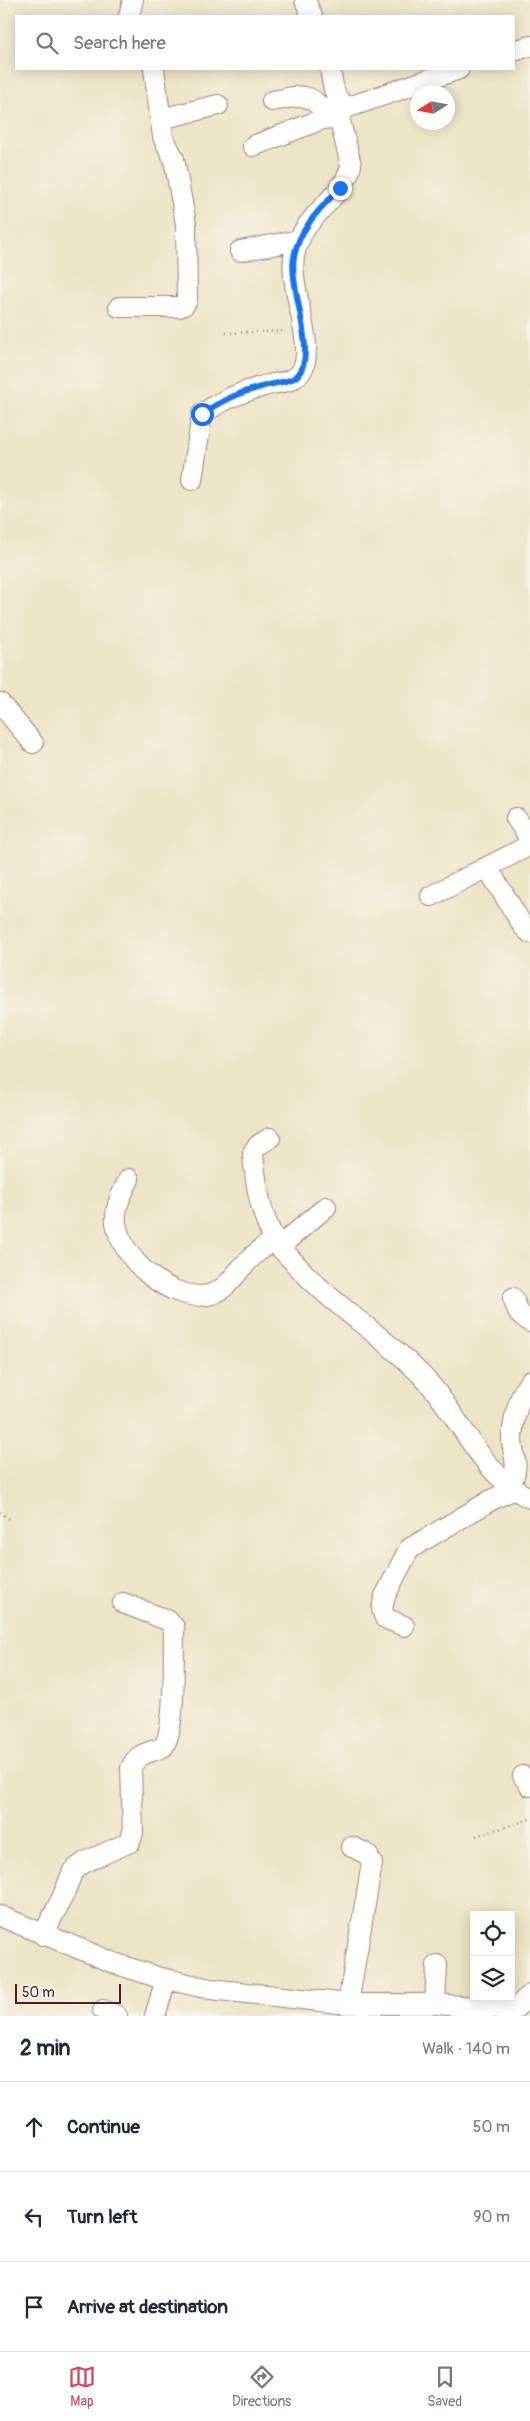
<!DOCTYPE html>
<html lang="en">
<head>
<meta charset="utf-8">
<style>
	body { margin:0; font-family:Pangolin,sans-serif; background:#f2f2f3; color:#1f2937 }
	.controls { position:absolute; right:15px; bottom:15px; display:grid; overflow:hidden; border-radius:0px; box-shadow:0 2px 12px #0003 }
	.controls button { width:45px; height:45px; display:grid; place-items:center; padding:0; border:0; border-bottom:1px solid #e0e1e3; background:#fff; color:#1f2937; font:25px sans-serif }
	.compass { position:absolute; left:410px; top:85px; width:45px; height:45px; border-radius:50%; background:#fff; box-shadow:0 2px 12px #0003; rotate:259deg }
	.scale { position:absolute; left:15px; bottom:12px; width:106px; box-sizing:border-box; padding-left:5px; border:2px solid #4a1f2b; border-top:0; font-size:14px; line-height:18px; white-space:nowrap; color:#4a1f2b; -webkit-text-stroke:4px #f7f3e8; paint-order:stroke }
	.stop { position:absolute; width:15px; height:15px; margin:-11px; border:4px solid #1a73e8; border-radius:50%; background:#fff }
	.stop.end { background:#1a73e8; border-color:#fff; box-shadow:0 1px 5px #0008 }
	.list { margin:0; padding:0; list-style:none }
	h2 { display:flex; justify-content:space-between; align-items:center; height:65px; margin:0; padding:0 20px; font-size:21px }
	h2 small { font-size:16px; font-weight:400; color:#747a83 }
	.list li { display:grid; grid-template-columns:32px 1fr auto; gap:15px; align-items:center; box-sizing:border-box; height:90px; padding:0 20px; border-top:1px solid #e0e1e3 }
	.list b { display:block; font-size:19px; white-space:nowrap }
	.list em { font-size:16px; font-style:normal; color:#747a83 }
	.icon { flex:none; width:28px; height:28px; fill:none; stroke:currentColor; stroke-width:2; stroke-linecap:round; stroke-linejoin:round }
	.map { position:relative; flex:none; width:530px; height:2016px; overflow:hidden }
	.search { position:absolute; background:#fff; box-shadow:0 2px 12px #0003; left:15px; right:15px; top:15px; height:55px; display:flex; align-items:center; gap:12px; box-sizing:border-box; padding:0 18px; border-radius:0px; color:#747a83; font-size:19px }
	.sheet { height:335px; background:#fff }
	nav { display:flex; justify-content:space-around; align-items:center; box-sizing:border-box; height:70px; border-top:1px solid #e0e1e3; background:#fff; font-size:14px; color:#747a83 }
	nav a { display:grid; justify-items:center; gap:2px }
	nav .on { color:#d1495b }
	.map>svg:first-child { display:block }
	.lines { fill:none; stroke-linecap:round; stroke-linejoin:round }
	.minor-casing { stroke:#9b8278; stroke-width:22 }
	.path { stroke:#9b8278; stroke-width:2.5; stroke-dasharray:1 4; stroke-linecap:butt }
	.minor { stroke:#fff; stroke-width:20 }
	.route { stroke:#1a73e8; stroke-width:6 }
</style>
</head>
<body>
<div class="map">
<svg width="530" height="2016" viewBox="0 0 530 2016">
	<rect width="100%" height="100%" fill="#f7f3e8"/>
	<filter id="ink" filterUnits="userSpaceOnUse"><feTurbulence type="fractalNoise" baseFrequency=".02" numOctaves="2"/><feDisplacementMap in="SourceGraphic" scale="10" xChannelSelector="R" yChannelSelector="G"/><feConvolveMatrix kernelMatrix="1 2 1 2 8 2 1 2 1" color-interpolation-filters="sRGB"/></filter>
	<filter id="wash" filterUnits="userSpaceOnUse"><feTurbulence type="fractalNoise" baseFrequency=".0096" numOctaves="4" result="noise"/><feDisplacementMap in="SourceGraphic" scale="20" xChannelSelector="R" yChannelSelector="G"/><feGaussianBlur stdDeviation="1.12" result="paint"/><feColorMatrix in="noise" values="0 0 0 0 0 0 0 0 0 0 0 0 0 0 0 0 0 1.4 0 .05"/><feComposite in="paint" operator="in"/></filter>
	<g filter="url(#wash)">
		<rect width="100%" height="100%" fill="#ece4c6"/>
	</g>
	<g filter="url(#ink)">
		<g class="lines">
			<!-- minor casing -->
			<g class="minor-casing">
				<path id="minor" d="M305,0L312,16
					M129,16L133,0
					M514,51L530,46
					M330,69C333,83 333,102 349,107L459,69
					M272,101C305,95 307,91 330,117
					M161,119L218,105
					M253,146L323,119L339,117
					M240,251L299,240
					M119,307H179L184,305L187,300L186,224L174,159L163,137L154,69
					M192,480L202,414C219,402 241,392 261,387C271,383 285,384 294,378C296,377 301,373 302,370C316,345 289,289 294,257C300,215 346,197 351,165L339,117L343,110L349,107
					M0,703L33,743
					M516,818L530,839
					M487,867L523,926L530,933
					M431,896L530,845
					M270,1138C262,1143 254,1146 253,1155C256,1185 261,1221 279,1246C282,1251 288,1255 292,1260C332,1306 387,1337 428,1382C462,1420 482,1476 530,1498
					M129,1179C123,1192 114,1207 116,1223C121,1259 170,1302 208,1295C227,1291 235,1273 248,1261C256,1252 265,1246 275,1239
					M279,1247L326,1207
					M513,1298L519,1313L530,1322
					M510,1485C522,1463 511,1456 512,1436C514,1417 519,1396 530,1381
					M404,1626L385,1618L382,1609L385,1596L409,1549L493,1499L515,1489
					M523,1776L530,1786
					M0,1916L114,1963L157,1977L210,1989L348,2004H435L514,2010
					M43,1935L62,1898L73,1871L85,1862L130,1842L133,1833L131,1768C137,1752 150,1753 163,1747C177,1730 173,1651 174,1627L167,1620L123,1603
					M348,2004L372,1863L367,1854L352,1847
					M435,2004L437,1965
					M103,2010L117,2016
					M155,2016L166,1979
					M507,2016L530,1995"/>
			</g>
			<!-- path -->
			<path class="path" d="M226,333L286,331
				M0,1512L11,1520
				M476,1836L530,1819"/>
			<!-- minor -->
			<use href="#minor" class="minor"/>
		</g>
	</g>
	<g class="lines" filter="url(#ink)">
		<!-- route -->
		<path class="route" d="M202,414C219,402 241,392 261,387C272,383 289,383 297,376C319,355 288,287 294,257C299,228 321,208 340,188"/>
	</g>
</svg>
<div class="controls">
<button><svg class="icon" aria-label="locate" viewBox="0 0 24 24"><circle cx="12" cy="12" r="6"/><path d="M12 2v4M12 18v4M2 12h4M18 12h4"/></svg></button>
<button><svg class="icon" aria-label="layers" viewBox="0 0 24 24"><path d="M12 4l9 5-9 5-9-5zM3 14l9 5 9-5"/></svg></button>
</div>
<svg class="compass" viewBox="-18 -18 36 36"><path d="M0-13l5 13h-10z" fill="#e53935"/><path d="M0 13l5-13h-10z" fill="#747a83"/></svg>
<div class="scale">50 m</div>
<div class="stop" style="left:202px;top:414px"></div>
<div class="stop end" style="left:340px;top:188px"></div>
<div class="search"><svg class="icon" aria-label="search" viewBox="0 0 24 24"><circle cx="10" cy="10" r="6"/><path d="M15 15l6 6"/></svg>Search here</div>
</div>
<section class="sheet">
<h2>2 min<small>Walk · 140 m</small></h2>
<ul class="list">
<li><svg class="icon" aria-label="ahead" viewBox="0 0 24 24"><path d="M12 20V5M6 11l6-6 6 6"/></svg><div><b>Continue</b></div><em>50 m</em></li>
<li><svg class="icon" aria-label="left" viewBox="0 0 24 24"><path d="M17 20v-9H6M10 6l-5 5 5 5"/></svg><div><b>Turn left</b></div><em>90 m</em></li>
<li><svg class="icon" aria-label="arrive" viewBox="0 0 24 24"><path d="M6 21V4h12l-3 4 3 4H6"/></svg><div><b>Arrive at destination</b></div></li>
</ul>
</section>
<nav>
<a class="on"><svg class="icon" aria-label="map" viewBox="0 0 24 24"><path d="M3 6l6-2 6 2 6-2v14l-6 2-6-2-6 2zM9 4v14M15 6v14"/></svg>Map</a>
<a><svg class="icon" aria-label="directions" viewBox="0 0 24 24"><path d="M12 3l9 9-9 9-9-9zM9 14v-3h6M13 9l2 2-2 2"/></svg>Directions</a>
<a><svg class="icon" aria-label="saved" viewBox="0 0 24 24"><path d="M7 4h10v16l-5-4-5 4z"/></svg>Saved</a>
</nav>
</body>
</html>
